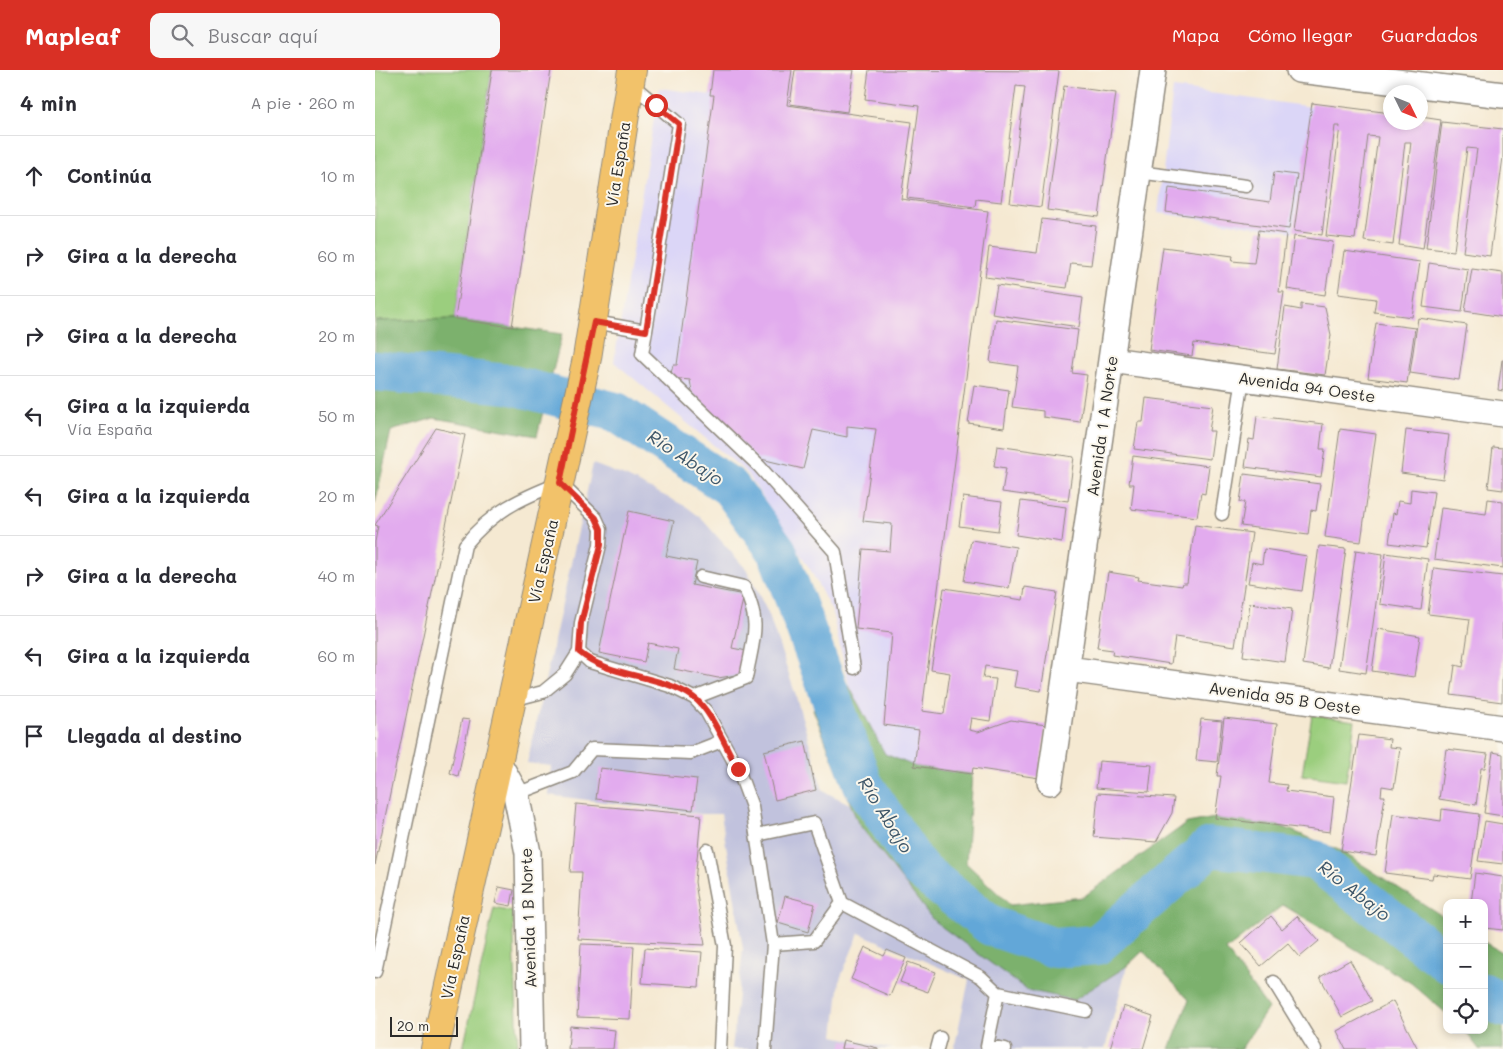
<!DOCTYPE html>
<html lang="es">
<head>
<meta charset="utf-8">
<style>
	body { margin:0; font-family:Mali,sans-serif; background:#f7f7f7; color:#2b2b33 }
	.controls { position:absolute; right:15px; bottom:15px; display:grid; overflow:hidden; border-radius:10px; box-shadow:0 2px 8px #0003 }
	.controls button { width:45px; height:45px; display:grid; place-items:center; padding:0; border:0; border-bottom:1px solid #e1e1e2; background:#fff; color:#2b2b33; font:25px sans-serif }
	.compass { position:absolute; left:1008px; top:15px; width:45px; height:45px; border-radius:50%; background:#fff; box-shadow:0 2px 8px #0003; rotate:133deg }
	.scale { position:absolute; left:15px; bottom:12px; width:68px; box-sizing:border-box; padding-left:5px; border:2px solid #2b2b2b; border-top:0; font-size:14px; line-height:18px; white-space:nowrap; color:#2b2b2b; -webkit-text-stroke:4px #fbf7ec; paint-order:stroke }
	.stop { position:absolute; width:15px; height:15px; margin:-11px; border:4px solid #d93025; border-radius:50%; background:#fff }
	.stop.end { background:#d93025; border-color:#fff; box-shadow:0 1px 5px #0008 }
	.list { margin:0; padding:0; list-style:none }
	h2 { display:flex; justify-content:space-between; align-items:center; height:65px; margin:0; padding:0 20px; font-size:21px }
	h2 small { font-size:16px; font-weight:400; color:#7c7c81 }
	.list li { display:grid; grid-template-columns:32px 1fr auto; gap:15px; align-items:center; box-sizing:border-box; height:80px; padding:0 20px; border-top:1px solid #e1e1e2 }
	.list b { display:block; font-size:19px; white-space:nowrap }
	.list p { margin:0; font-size:16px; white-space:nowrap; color:#7c7c81 }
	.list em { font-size:16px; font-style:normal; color:#7c7c81 }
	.icon { flex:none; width:28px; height:28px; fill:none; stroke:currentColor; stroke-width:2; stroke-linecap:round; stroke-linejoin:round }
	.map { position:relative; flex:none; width:1128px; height:979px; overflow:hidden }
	header { display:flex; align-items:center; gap:30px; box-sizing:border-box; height:70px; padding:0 25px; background:#d93025; color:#fff }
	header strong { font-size:24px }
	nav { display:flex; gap:28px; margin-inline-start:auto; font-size:18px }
	.search { width:350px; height:45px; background:#f7f7f7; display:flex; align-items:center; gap:12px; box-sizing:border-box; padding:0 18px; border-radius:10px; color:#7c7c81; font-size:19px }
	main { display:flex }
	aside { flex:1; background:#fff }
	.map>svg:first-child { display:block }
	.built { fill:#dbd6f7 }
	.industrial { fill:#c1c2dd }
	.green { fill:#9bce7e; stroke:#637c54 }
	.forest { fill:#7cb16d; stroke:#546e4c }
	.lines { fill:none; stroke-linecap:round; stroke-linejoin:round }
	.river { stroke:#62a7d8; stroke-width:40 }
	.building { fill:#e2abee }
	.lane-casing { stroke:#908a7e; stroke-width:15 }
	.street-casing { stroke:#908a7e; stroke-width:28 }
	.primary-casing { stroke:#908a7e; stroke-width:30 }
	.lane { stroke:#fff; stroke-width:12 }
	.street { stroke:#fff; stroke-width:25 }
	.primary { stroke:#f2c26a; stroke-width:28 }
	.route { stroke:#d93025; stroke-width:6 }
	.labels { text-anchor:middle; stroke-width:4; stroke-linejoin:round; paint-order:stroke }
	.street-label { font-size:16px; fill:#2b2b2b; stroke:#fbf7ec }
	.water-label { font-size:18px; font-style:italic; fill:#3e5668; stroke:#fbf7ec }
</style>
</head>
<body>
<header>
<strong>Mapleaf</strong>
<div class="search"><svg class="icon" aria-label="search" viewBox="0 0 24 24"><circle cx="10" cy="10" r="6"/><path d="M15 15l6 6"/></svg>Buscar aquí</div>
<nav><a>Mapa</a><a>Cómo llegar</a><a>Guardados</a></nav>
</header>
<main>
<aside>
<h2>4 min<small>A pie · 260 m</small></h2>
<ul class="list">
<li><svg class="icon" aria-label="ahead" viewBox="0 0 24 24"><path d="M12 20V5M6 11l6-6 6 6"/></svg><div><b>Continúa</b></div><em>10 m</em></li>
<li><svg class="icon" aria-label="right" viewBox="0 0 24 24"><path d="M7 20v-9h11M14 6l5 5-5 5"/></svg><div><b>Gira a la derecha</b></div><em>60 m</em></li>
<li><svg class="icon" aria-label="right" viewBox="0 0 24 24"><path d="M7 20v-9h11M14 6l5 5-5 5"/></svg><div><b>Gira a la derecha</b></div><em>20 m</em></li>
<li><svg class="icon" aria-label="left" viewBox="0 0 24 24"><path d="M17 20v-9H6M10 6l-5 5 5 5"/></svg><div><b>Gira a la izquierda</b><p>Vía España</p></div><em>50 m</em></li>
<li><svg class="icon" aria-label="left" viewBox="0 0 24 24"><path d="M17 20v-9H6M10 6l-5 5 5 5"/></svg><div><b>Gira a la izquierda</b></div><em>20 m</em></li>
<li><svg class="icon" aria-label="right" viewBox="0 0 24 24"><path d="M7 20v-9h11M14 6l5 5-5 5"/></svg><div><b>Gira a la derecha</b></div><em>40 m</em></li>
<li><svg class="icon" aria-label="left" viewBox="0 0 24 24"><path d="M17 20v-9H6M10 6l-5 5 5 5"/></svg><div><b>Gira a la izquierda</b></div><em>60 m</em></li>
<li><svg class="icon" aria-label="arrive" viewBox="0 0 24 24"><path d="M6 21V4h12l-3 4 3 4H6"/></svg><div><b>Llegada al destino</b></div></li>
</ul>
</aside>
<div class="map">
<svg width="1128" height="979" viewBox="0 0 1128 979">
	<rect width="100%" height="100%" fill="#fbf7ec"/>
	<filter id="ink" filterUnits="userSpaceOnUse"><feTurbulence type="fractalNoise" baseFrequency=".02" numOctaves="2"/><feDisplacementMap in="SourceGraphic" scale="10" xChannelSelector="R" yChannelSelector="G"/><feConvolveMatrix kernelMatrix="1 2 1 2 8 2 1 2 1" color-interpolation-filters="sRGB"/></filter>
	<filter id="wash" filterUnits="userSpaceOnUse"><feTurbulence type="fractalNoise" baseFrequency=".0096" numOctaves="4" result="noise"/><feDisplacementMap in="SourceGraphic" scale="20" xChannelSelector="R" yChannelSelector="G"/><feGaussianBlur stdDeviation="1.12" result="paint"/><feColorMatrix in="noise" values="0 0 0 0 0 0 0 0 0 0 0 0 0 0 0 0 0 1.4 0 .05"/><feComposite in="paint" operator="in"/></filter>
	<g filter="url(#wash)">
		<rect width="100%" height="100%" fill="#f5e9d2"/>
		<!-- built -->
		<path class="built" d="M284,18L537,52L526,129L613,141L539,696L510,684L474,616L457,542L435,499L372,403L239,292Z
			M798,18L937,37L918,162L783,143Z"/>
		<!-- industrial -->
		<path class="industrial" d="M218,394L252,407L312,437L325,447L371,499L393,543L420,623L448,721L475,734L483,753L699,930L752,896L730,979H579L594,910L484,863L465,909L459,966L518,979H357L368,879L346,744H325L173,725L176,696L152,693Z"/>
		<!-- green -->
		<path class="green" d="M0,0H117L80,249L0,251Z
			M937,645L980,651L971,711L927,705Z
			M119,838L138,842L143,979H88Z"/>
		<!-- forest -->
		<path class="forest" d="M80,249L187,264L162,366L59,348L16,361L0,434V251Z
			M474,616L510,684L539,696L597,704L591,793L635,835L708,827L812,753L840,748L906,756L966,781L1072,849V944L1036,913L908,835L851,880L893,938L866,979H795L814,930L768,881L752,896L699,930L652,920L559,851L483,753L438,639Z
			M1109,872L1128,883V979H1104L1089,960H1109Z"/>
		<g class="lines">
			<!-- river -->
			<path class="river" d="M0,301L133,314L241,342L355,417L402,481L488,714L544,799L616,856L680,878L722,875L835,777L940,790L1072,893
				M1109,923L1128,937"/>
		</g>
		<g id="blocks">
			<!-- building -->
			<path class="building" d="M117,0H176L137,257L80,249Z
				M338,0H417L412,35L537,52L526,129L613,141L547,641L569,644L575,603L556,600L569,518L648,530L650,517L682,522L666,621L639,617L642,601L610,596L608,608L621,609L615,651L596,648L594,660L603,662L636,650L671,655L664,708L598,698L597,704L539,696L544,660L509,655L517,563L481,559L488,479L515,481L517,454L488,451L501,359L472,356V367L438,360L428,399L382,388L317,322L315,310L295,308L298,295H302L339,25H335Z
				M420,0H479L472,42L415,34Z
				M494,0L684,1L666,137L635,133L650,17L641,16L626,132L601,129L600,137L532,128L544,36L490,29Z
				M689,16L741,23L724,147L672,140Z
				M937,33L1016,43V52H1046V47L1066,50L1048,179L1024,175L1036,72H1030L1018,175L989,171L1003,67L993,66L980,169L951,166L965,56H960L947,165L919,161Z
				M1067,52L1128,59V87L1115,186L1088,182L1102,79L1092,78L1079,181L1051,178Z
				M899,102L922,105L914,159L791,142L794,118L895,132Z
				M667,149L721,156L716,195L696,193L692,218L610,207L614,177L662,183Z
				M884,160L911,164L904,222H909L900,284L819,273L817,286L774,280L788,177L858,186L857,191L879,193Z
				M919,166L958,172L950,225L912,219Z
				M969,181L1045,192L1037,247L999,242L1001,229L963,224Z
				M1054,193L1093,199L1087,242L1048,237Z
				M1097,199L1128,203V247L1090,241Z
				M622,215L708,228L704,257L617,244Z
				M926,234L950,237L956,265L950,305L902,299L910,237L926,240Z
				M1043,248L1092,255L1084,310L1035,303Z
				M621,249L703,260L697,303L712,305L705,352L668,347V341L637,337L643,296L615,292Z
				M1001,253L1040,258L1032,313L993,308Z
				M1127,290H1128V321L1123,320Z
				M599,315L634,320L629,358L593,353Z
				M771,328L838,336L834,361H839L835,389L759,379L763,352H768Z
				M882,346L948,354L945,379H950L946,407L870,397L874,369L879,370Z
				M61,358L90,365L0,795V472L3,456L0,455Z
				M965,359L1001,364L986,472L950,467Z
				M1031,360L1074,365L1068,409L1026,403Z
				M622,376L699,387L693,431L627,422L631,398L619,396Z
				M1118,377L1128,378V420L1113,418Z
				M758,386L834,396L830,424L826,423L822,447L756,439L759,414H754Z
				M869,404L945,414L941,441L936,440L933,465L866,456L870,432H865Z
				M1036,419L1059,422L1051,478L1014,473L1018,443L1021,444L1023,431L1035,433Z
				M588,427L627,432L623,461L584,456Z
				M1113,429L1128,431V498L1059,489L1066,438L1111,444Z
				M646,431L691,437L687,472L641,465Z
				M254,441L299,451L291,486L322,492L317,515L369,525L357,578L372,581L368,604L343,608L299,599L303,579L273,573L269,592L224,583Z
				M820,455L877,463L860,576L800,567L796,594L737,585L738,580L722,578L733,502L764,507L763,510L807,516L808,513H812Z
				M596,470L641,477L634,518L589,511Z
				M944,476L971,479L954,598L928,594Z
				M889,479L932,486L927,521L873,513L877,492L887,494Z
				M981,480L1008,484L991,603L964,599Z
				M1011,483L1053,489L1046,540L1005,534Z
				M1059,498L1128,506L1127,632L1076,625L1080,595L1088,597L1095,549L1053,544Z
				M875,533L917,539L910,592L868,586Z
				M1003,559L1045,566L1039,607L997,601Z
				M849,648L902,654L894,713L912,715L911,721L959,727L955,762L840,748L846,706H842Z
				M87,649L95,650L83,706L75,703Z
				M826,649L847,651L842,692L821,690Z
				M984,665L1015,669L1014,677L1025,678L1019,718L1007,716L1006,726H1010L1001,786L966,781Z
				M430,671L441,720L400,730L389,681Z
				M1071,679L1113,684L1110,698H1106L1101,735L1064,729Z
				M1118,682L1128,684V746L1109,743Z
				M724,691L777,695L774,722L721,718Z
				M225,698L322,709L318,740L221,729Z
				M723,723L799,728L797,743L781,772L719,767Z
				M201,734L326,745L320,812L330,875L203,869L207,802H195Z
				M1067,739L1104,744L1095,809L1058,804L1057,809L1010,803L1018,744L1066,751Z
				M1110,751L1128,754V794L1103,791Z
				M1100,803L1128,807V860L1109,858V833H1096Z
				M124,817L139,820L136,836L120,833Z
				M410,826L440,834L433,862L403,853Z
				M896,846L907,859L922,846L944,871L925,887L913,873L886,896L866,873Z
				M206,874L259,876L255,949L202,947Z
				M490,877L509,886L512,880L531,888L515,926L476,909Z
				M270,878L327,882L324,917L267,913Z
				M975,890L997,931L967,947L945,907Z
				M533,892L561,902L553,922L525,912Z
				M1018,931L1043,979H971L962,961Z
				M748,936L778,946L768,979L735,978Z
				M195,956L240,960L238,979H193Z
				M468,970L503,978V979H466Z"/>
		</g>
	</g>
	<g filter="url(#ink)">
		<use href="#blocks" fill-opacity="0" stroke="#908a7e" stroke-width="1"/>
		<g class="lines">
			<!-- lane casing -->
			<g class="lane-casing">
				<path id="lane" d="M763,102L871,116
					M219,252L271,261L304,54L255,13
					M271,261L267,284L384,396L460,482L479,598
					M847,444L868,308
					M319,628L371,608C378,569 387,554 369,517L326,507
					M137,630L168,622L190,604L204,582L215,592L295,616L319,628L331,641L363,699L377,737L398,874L390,979
					M141,724L198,702L217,679L316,683L347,671
					M382,765L439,753L467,833L606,907L623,923L711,941
					M332,780L350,876L345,979
					M398,874L439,871L467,833
					M0,902L90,475C116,442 146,428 185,413L221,448L226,459L225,475L206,553L204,582
					M899,912L940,979
					M623,923L612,976L630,979
					M562,979L565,968"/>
			</g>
			<!-- street casing -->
			<g class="street-casing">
				<path id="street" d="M924,0L1128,25
					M736,290L1128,344
					M692,599L1128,658
					M123,692L141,724L153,783L157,979
					M675,712L778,0"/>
			</g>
			<!-- primary casing -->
			<g class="primary-casing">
				<path id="primary" d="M60,979L212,288L257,0"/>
			</g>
			<!-- lane -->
			<use href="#lane" class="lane"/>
			<!-- street -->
			<use href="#street" class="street"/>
			<!-- primary -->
			<use href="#primary" class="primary"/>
		</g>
	</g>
	<g class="lines" filter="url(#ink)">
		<!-- route -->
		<path class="route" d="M281,35L304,54L271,261L219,252L185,413L221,448L226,459V475L206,553L204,582C235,608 285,604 318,627C336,639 352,680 363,699"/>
	</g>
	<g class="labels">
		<!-- street labels -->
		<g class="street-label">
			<text transform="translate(243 94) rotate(-81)" y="6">Vía España</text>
			<text transform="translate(932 317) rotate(8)" y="6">Avenida 94 Oeste</text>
			<text transform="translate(727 356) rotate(-82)" y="6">Avenida 1 A Norte</text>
			<text transform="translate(168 491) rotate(-77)" y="6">Vía España</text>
			<text transform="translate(910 628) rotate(8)" y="6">Avenida 95 B Oeste</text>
			<text transform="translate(153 848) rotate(-92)" y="6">Avenida 1 B Norte</text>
			<text transform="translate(80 887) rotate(-78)" y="6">Vía España</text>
		</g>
		<!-- water labels -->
		<g class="water-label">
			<text transform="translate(310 388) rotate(33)" y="6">Río Abajo</text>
			<text transform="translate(510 745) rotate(58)" y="6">Río Abajo</text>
			<text transform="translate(979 821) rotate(38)" y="6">Río Abajo</text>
		</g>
	</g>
</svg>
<div class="controls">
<button>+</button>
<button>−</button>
<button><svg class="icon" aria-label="locate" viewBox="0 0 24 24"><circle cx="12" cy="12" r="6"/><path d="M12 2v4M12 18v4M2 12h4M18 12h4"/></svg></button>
</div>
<svg class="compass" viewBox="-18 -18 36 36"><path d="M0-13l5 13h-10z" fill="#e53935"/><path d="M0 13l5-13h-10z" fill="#7c7c81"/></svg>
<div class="scale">20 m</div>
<div class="stop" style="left:281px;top:35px"></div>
<div class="stop end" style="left:363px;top:699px"></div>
</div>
</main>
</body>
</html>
